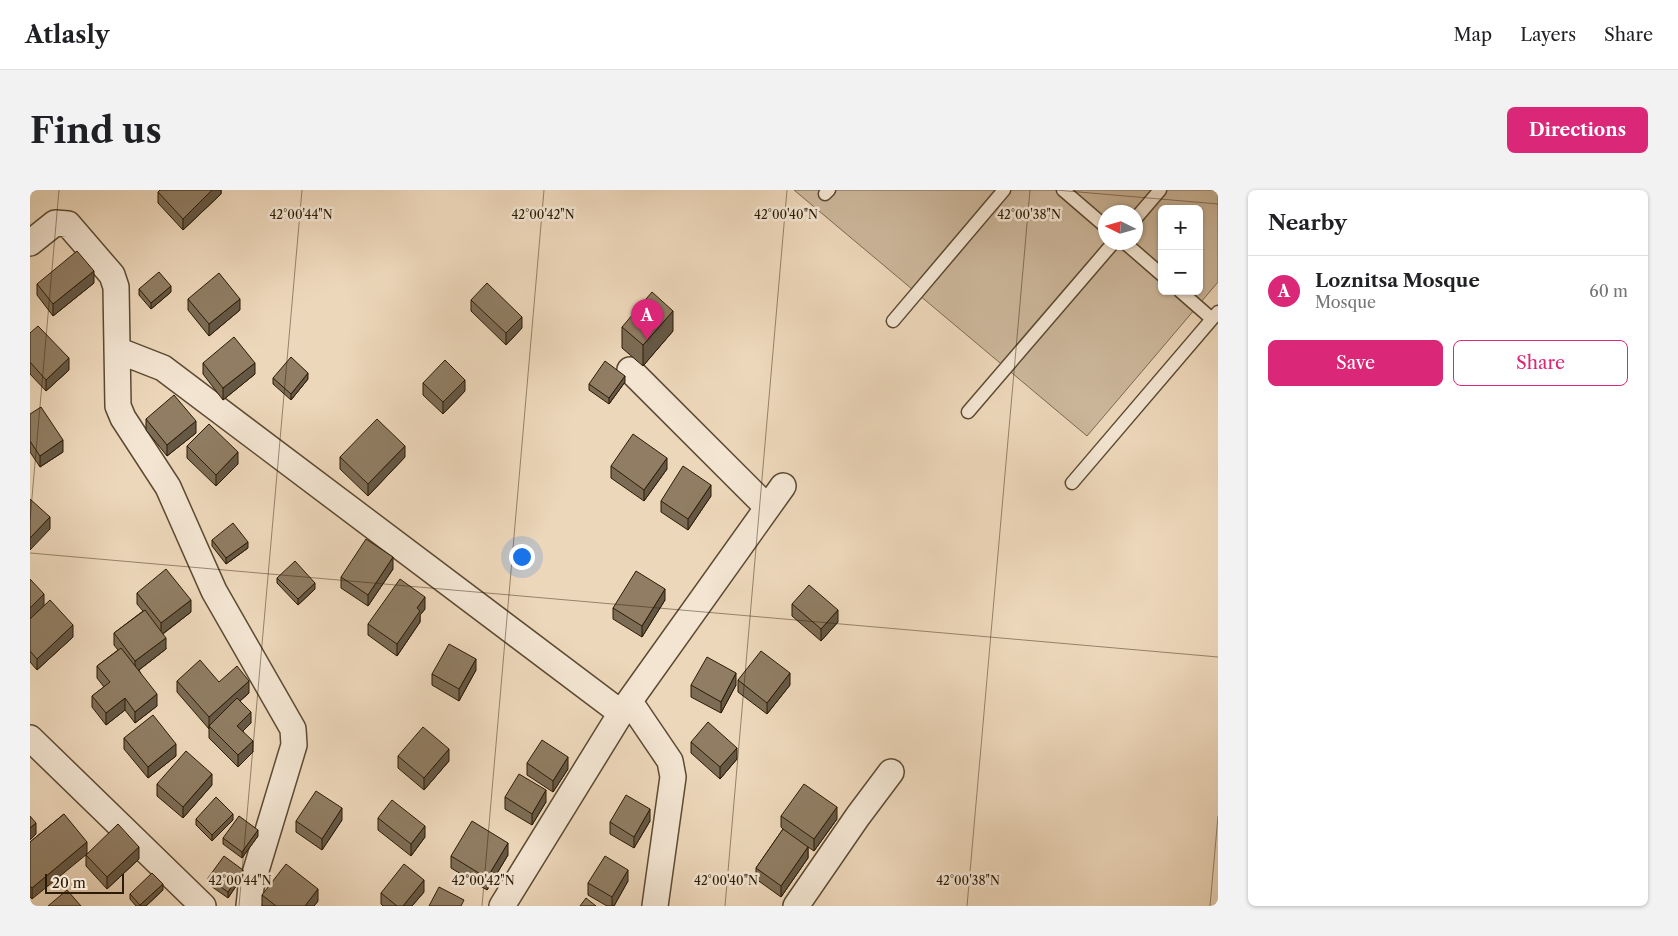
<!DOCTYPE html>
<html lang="en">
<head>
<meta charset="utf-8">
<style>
	body { margin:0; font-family:"Libre Caslon Text",serif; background:#f2f2f2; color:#202124 }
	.controls { position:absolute; right:15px; top:15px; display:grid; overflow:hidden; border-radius:8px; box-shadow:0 1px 4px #0004 }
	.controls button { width:45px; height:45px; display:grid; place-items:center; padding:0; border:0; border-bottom:1px solid #e0e0e0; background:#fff; color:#202124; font:25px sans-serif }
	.compass { position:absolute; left:1068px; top:15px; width:45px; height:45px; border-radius:50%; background:#fff; box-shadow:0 1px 4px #0004; rotate:275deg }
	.scale { position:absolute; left:15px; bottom:12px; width:79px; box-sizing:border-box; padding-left:5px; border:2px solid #2c1b05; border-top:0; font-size:14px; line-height:18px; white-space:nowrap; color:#2c1b05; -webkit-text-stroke:4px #f3e5d2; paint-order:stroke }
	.you { position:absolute; left:491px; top:366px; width:18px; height:18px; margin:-12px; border:4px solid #fff; border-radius:50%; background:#1a73e8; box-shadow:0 0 0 8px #1a73e833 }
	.badge { display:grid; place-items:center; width:32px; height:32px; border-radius:50%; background:#db2777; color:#fff; font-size:16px; font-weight:700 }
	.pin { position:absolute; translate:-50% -41px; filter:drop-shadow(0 1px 2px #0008) }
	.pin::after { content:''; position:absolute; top:26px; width:18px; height:15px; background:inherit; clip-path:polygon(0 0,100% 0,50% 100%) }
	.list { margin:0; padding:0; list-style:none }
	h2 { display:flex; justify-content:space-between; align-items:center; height:65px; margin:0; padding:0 20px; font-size:21px }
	h2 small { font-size:16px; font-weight:400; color:#757577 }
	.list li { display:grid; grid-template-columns:32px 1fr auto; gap:15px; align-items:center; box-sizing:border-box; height:70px; padding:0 20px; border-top:1px solid #e0e0e0 }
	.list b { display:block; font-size:19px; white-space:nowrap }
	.list p { margin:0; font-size:16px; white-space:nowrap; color:#757577 }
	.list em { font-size:16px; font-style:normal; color:#757577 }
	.actions { display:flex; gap:10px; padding:15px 20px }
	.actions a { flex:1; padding:11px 0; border:1px solid #db2777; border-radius:8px; text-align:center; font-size:18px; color:#db2777 }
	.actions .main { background:#db2777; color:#fff }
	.map { position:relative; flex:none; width:1188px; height:716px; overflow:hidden; border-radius:8px }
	header { display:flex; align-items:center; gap:30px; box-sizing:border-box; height:70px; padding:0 25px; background:#fff; border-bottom:1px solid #e0e0e0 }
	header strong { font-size:24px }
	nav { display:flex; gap:28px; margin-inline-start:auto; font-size:18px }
	.intro { display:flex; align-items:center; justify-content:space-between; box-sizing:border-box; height:120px; padding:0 30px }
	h1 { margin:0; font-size:35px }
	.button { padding:12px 22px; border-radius:8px; background:#db2777; color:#fff; font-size:18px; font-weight:700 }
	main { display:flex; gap:30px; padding:0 30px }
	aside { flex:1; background:#fff; border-radius:8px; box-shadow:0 1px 4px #0004 }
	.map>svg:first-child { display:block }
	.green { fill:#ccb79b; stroke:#7c6950; fill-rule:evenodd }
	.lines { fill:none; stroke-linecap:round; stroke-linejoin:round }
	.lane-casing { stroke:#5c4a32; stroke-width:15 }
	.street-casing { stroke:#5c4a32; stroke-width:28 }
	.lane { stroke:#f3e5d2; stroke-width:12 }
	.street { stroke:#f3e5d2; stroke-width:25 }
	.wall { fill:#7c6c55; stroke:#2c1b05 }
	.shaded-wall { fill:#655845; stroke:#2c1b05 }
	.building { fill:#907d63; stroke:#2c1b05 }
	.ticks { fill:none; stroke:#2c1b05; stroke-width:1; stroke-opacity:0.45 }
	.ticks-label { font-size:12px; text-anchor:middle; fill:#2c1b05; stroke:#f3e5d2; stroke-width:5; stroke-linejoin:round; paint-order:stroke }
</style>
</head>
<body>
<header>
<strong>Atlasly</strong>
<nav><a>Map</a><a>Layers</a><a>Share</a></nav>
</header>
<div class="intro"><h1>Find us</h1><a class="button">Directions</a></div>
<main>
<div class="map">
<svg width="1188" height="716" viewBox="0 0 1188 716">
	<rect width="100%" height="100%" fill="#edd7ba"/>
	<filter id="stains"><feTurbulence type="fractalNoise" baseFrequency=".004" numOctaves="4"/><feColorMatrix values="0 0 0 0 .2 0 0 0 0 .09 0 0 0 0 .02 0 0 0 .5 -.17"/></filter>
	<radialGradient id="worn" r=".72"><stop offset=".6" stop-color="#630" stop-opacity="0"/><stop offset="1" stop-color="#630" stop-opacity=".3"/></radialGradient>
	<!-- green -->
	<path class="green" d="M764,0H1188V92L1057,246ZM1132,19H1169V101H1132ZM1076,22H1106V52H1076Z"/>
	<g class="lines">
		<!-- lane casing -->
		<g class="lane-casing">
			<path id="lane" d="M1033,0L1076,37
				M795,4L799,0
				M1106,28L1130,0
				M1094,52L1132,85
				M1150,101L1182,129
				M863,131L974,0
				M938,222L1084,52
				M1042,293L1188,122"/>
		</g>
		<!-- street casing -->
		<g class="street-casing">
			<path id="street" d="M0,53L25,33L38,34L82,85L86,97L88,216L93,228L138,297L184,401L263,539L264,555L221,697L219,716
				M87,160L133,178L591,523
				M600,180L737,317
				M600,512L640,571L643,587L625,716
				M0,548L173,716
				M472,716L591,523L753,296
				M766,716L828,626L861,582"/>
		</g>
		<!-- lane -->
		<use href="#lane" class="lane"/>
		<!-- street -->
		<use href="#street" class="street"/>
	</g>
	<!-- wall -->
	<path class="wall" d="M191,0V4L153,40L128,13V2Z
		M64,93L23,126L7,105V94Z
		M109,99L141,102L121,119L109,105Z
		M158,109L210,120L179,146L158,120Z
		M441,110L492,138L476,155L441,121Z
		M592,137L643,141L613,176L592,158Z
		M0,143L39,180L16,201L0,184Z
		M173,173L225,184L193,210L173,184Z
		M243,188L278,189L261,210L243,194Z
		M595,192L579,214L559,200V194Z
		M393,193L435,201L413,224L393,205Z
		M0,224L33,262L10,277L0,262Z
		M116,229L166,243L137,266L116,240Z
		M157,256L208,274L186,296L157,268Z
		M310,267H375L338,306L310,279Z
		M581,276L637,279L614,311L581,288Z
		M681,306L658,340L631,322V311Z
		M182,350L218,358L196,374L182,356Z
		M363,379L338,416L311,398V387Z
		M247,388L285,399L268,415L247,393Z
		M0,389L14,416L43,447L7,480L0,472Z
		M107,403L161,422L133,444L136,459L109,480L127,516L105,533L95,520L76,535L62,517V506L74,497L67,488V476L88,460L84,455V443L113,421L107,414Z
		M635,410L612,447L583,429V418Z
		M762,414L808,432L791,451L762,426Z
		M395,419L390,425V432L367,466L338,445V434Z
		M446,480L429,511L402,495V484Z
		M708,490L760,495L737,524L708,502Z
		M147,491L189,492L219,503L210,511L221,533L213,541L223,562L208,577L179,548V539L147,502Z
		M661,495H706L691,523L661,507Z
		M94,548L146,566L118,588L94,559Z
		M661,552L707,569L690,589L661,563Z
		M368,566L419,571L394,600L368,578Z
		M497,573L538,579L523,602L497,585Z
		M127,594L182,595L153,628L127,606Z
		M475,607L516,612L502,635L475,619Z
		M34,624L2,709L0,707V652Z
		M751,626L807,629L784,661L778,657V668L751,707L726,689V678L753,639L751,637Z
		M348,628L395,647L381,666L348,640Z
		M166,629L203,630L182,651L166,635Z
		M312,630L292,660L266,642V631Z
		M620,631L604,658L580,644V632Z
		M228,646L212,668L193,654V648Z
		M56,665L109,669L77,699L56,676Z
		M478,665L457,700L421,678V666Z
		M213,686L198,708L178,694V688Z
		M598,691L584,716H577L558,705V693Z
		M133,700L116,716H106L100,709V704Z
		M394,702L382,716H353L351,714V703Z
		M232,705L288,711L284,716H232Z"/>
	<!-- shaded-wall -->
	<path class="shaded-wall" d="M182,0H191V4L153,40V29Z
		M64,81V93L23,126V114Z
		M141,96V102L121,119V113Z
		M210,109V120L179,146V134Z
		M643,121V141L613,176V155Z
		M492,127V138L476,155V143Z
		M39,168V180L16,201V190Z
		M225,173V184L193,210V198Z
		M278,183V189L261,210V204Z
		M595,186V192L579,214V208Z
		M435,190V201L413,224V212Z
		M166,231V243L137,266V255Z
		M33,250V262L10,277V266Z
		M375,256V267L338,306V294Z
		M208,262V274L186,296V285Z
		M637,268V279L614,311V300Z
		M681,295V306L658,340V329Z
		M20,327V339L0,360V348Z
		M218,352V358L196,374V368Z
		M363,367V379L338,416V405Z
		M285,393V399L268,415V409Z
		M635,399V410L612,447V436Z
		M14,404V416L0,429V418Z
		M395,407V419L390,425V432L367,466V454L387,418Z
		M161,410V422L131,445V433Z
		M808,420V432L791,451V439Z
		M43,435V447L7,480V469Z
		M136,448V459L105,483V471Z
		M446,469V480L429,511V499Z
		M706,483V495L691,523V512Z
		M760,483V495L737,524V513Z
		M219,491V503L180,537L179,536V539V527Z
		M127,504V516L105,533V522Z
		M95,508V520L76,535V523Z
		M221,522V533L207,547V536Z
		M223,551V562L208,577V565Z
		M146,554V566L118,588V577Z
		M707,558V569L690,589V577Z
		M419,559V571L394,600V588Z
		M538,567V579L523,602V591Z
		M182,584V595L153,628V617Z
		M516,600V612L502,635V624Z
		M807,617V629L784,661V649Z
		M312,618V630L292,660V649Z
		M620,619V631L604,658V647Z
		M203,624V630L182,651V645Z
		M6,633V644L0,650V638Z
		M395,636V647L381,666V654Z
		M228,640V646L212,668V662Z
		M57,652V664L2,709V698Z
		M478,653V665L457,700V688Z
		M109,657V669L77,699V687Z
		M778,657V668L751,707V696Z
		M213,680V686L198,708V702Z
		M598,680V691L584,716H582V707Z
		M394,690V702L382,716H373Z
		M133,694V700L116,716H110V715Z
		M288,699V711L284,716H275Z"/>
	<!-- building -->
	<path class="building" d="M130,0H182L153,29L128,2Z
		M47,61L64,81L23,114L7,94Z
		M129,82L141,96L121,113L109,99Z
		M189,83L210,109L179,134L158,109Z
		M457,93L492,127L476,143L441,110Z
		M622,102L643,121L613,155L592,137Z
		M8,136L39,168L16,190L0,172V143Z
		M204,147L225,173L193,198L173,173Z
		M261,167L278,183L261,204L243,188Z
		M415,170L435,190L413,212L393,193Z
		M575,171L595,186L579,208L559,194Z
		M144,205L166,231L137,255L116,229Z
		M11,217L33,250L10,266L0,251V224Z
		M347,229L375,256L338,294L310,267Z
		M179,234L208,262L186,285L157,256Z
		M603,244L637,268L614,300L581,276Z
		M653,276L681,295L658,329L631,311Z
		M0,309L20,327L0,348Z
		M203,333L218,352L196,368L182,350Z
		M336,349L363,367L338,405L311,387Z
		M265,371L285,393L268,409L247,388Z
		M136,379L161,410L131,433L107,403Z
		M606,381L635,399L612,436L583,418Z
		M0,389L14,404L0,418Z
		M370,389L395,407L387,418L390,421L367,454L338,434Z
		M779,395L808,420L791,439L762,414Z
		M20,410L43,435L7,469L0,461V429Z
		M115,420L136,448L105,471L84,443Z
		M419,454L446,469L429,499L402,484Z
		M91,458L127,504L105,522L95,508L76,523L62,506L80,492L67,476Z
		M731,461L760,483L737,513L708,490Z
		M677,467L706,483L691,512L661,495Z
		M170,470L189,492L207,476L219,491L179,527L147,491Z
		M207,508L221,522L207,536L223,551L208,565L179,536Z
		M123,525L146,554L118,577L94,548Z
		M678,532L707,558L690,577L661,552Z
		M393,537L419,559L394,588L368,566Z
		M512,550L538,567L523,591L497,573Z
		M156,561L182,584L153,617L127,594Z
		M489,584L516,600L502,624L475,607Z
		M774,594L807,617L784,649L751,626Z
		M286,601L312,618L292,649L266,631Z
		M596,605L620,619L604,647L580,632Z
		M186,607L203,624L182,645L166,629Z
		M362,610L395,636L381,654L348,628Z
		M34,624L57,652L2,698L0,696V652Z
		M0,626L6,633L0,638Z
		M209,626L228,640L212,662L193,648Z
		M442,631L478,653L457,688L421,666Z
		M88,634L109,657L77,687L56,665Z
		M753,639L778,657L751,696L726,678Z
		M194,666L213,680L198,702L178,688Z
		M575,666L598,680L582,707L558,693Z
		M256,674L288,699L275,716H246L232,705Z
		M374,674L394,690L373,716H367L351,703Z
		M122,683L133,694L110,715L100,704Z
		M409,697L434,710L431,716H399Z
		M37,700L51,716H18Z
		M556,708L566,716H550Z"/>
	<!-- ticks -->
	<path class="ticks" d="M1026,0L1188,14M0,330L29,0M0,363L1188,467M209,716L272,0M452,716L514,0M695,716L757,0M937,716L1000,0M1180,716L1188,626"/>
	<g class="ticks-label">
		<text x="271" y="29">42°00'44"N</text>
		<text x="513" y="29">42°00'42"N</text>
		<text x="756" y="29">42°00'40"N</text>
		<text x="999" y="29">42°00'38"N</text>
		<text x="210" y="695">42°00'44"N</text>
		<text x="453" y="695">42°00'42"N</text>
		<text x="696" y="695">42°00'40"N</text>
		<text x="938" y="695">42°00'38"N</text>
	</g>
	<rect width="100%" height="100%" filter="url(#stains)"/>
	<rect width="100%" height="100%" fill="url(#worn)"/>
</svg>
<div class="controls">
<button>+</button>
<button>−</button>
</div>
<svg class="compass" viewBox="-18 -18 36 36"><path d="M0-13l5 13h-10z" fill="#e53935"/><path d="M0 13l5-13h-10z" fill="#757577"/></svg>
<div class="scale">20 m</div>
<div class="you"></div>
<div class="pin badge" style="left:617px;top:150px">A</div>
</div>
<aside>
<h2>Nearby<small></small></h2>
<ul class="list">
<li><span class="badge">A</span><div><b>Loznitsa Mosque</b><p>Mosque</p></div><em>60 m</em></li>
</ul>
<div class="actions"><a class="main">Save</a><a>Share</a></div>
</aside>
</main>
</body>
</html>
